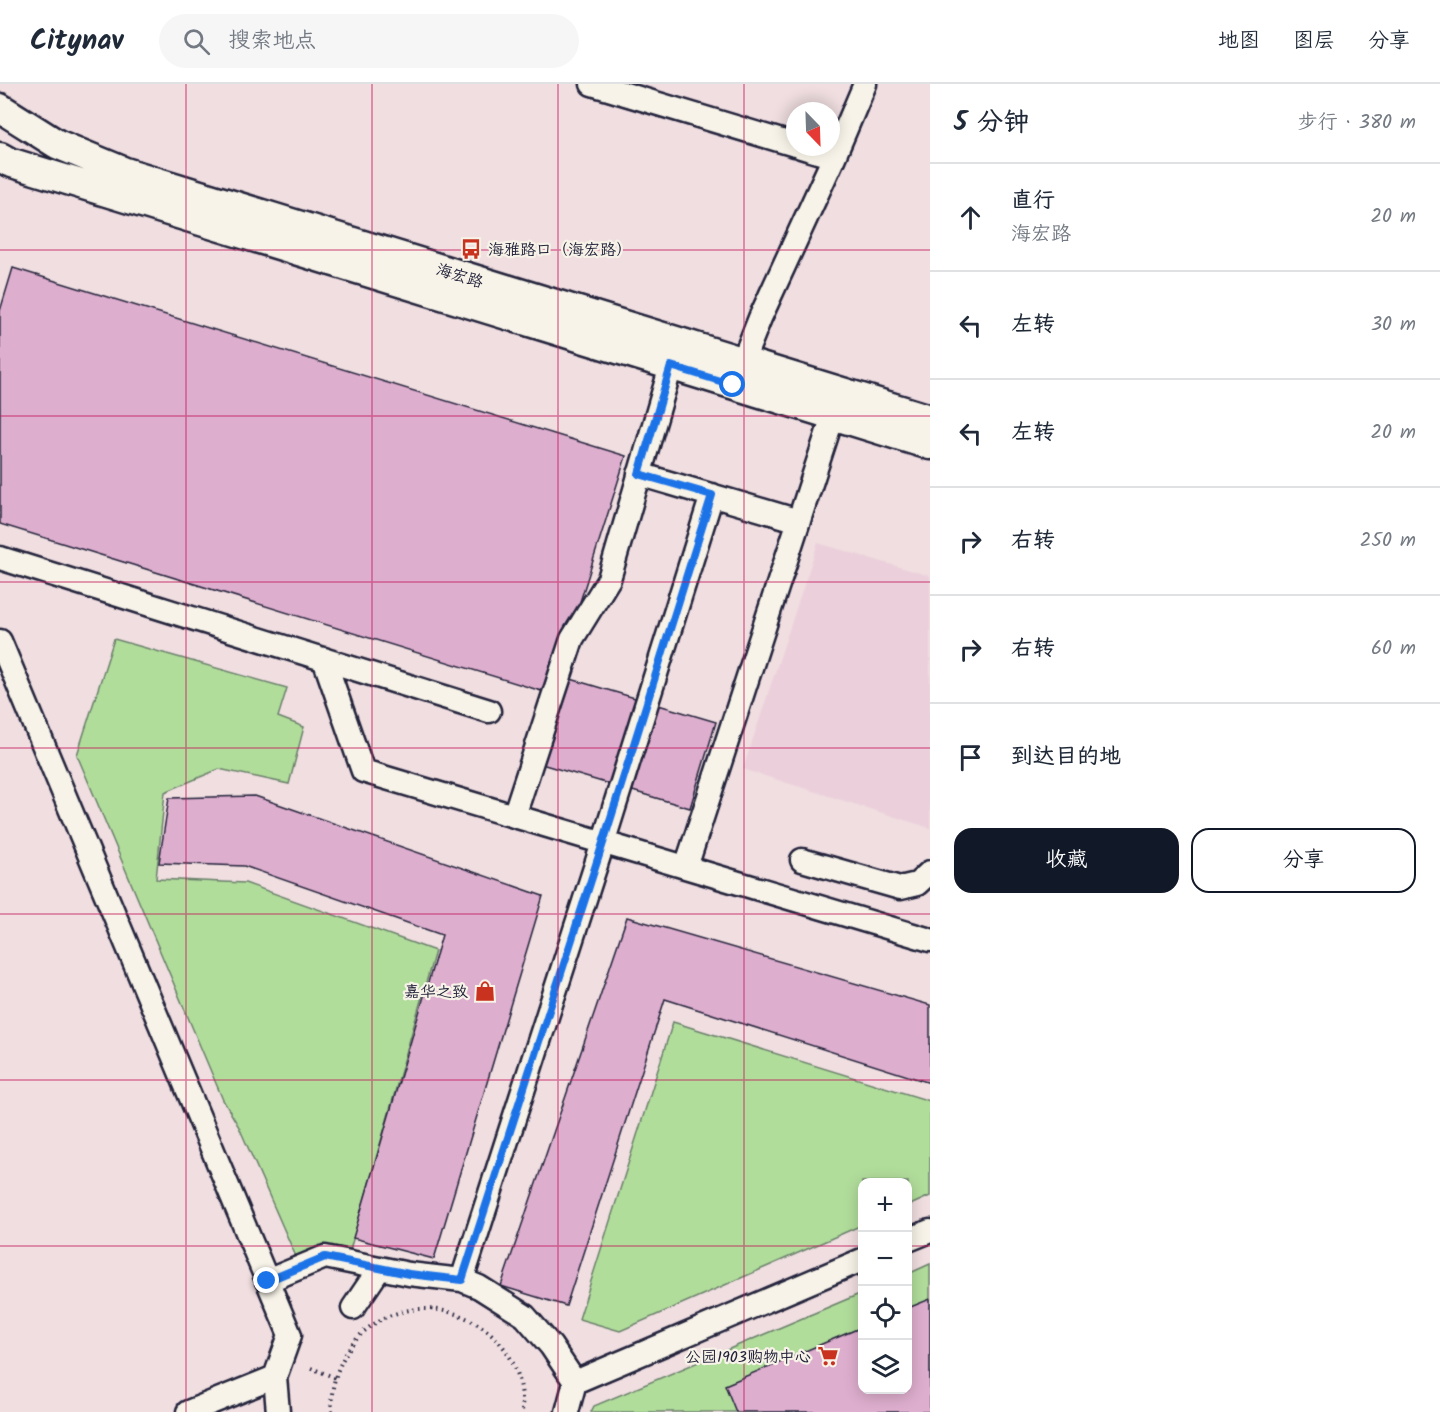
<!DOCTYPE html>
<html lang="zh">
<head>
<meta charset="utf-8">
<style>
	body { margin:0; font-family:Kalam,"LXGW WenKai TC",sans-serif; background:#f6f6f7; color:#1f2937 }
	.controls { position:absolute; right:18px; bottom:18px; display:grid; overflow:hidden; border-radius:12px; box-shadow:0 3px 15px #0003 }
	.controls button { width:54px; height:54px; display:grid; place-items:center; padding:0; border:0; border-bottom:2px solid #e0e1e3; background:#fff; color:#1f2937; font:30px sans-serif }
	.compass { position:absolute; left:786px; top:18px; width:54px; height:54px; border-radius:50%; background:#fff; box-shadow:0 3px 15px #0003; rotate:157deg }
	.stop { position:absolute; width:18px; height:18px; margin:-14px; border:4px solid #1a73e8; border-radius:50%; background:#fff }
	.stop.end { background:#1a73e8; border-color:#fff; box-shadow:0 2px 6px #0008 }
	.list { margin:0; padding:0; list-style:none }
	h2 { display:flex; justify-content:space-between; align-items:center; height:78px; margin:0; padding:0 24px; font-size:26px }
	h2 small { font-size:20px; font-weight:400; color:#747a83 }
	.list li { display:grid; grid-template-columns:39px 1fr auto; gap:18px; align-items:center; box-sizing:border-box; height:108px; padding:0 24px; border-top:2px solid #e0e1e3 }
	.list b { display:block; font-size:22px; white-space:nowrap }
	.list p { margin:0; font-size:20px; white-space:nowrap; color:#747a83 }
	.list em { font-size:20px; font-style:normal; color:#747a83 }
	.actions { display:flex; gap:12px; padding:18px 24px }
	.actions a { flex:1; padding:14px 0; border:2px solid #111827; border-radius:18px; text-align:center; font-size:21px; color:#111827 }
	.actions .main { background:#111827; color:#fff }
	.icon { flex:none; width:33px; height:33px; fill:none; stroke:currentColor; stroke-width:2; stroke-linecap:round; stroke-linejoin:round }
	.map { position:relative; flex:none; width:930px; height:1328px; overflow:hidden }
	header { display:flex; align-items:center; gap:36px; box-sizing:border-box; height:84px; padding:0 30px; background:#fff; border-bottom:2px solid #e0e1e3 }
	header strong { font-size:28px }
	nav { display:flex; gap:33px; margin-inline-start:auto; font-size:21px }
	.search { width:420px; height:54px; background:#f6f6f7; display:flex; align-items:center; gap:15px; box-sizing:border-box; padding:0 21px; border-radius:33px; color:#747a83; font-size:22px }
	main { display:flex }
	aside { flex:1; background:#fff }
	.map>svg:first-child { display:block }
	.built { fill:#ebd0db }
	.green { fill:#b1dd9b; stroke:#6a806b; stroke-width:1.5 }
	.building { fill:#deaece; stroke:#22223b; stroke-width:1.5 }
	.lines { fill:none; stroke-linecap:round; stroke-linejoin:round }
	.minor-casing { stroke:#22223b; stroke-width:27 }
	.major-casing { stroke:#22223b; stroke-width:33 }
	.path { stroke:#22223b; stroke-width:4; stroke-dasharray:1.5 4.5; stroke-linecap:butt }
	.minor { stroke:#f7f3e8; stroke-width:22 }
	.major { stroke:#f7f3e8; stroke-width:28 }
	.route { stroke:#1a73e8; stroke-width:8 }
	.grid { fill:none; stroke:#c2185b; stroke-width:1.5; stroke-opacity:0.55 }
	.labels { text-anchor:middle; stroke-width:4.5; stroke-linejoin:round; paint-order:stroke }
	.poi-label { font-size:16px; fill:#22223b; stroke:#f7f3e8; text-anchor:end }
	.street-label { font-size:16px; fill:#22223b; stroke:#f7f3e8 }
</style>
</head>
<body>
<header>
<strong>Citynav</strong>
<div class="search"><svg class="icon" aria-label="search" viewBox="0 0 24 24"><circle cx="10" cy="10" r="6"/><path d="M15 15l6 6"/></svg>搜索地点</div>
<nav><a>地图</a><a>图层</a><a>分享</a></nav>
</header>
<main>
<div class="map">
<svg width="930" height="1328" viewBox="0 0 930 1328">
	<rect width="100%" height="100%" fill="#f0dee0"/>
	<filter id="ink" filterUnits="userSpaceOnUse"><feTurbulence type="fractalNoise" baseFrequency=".0167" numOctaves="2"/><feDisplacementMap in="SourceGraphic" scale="12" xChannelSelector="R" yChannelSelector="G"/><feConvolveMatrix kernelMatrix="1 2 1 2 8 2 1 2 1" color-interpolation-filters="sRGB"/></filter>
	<g filter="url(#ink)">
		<!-- built -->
		<path class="built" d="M818,459L930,492V744L743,685Z"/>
		<!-- green -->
		<path class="green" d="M114,555L287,604L278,633L304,643L289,700L219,685L165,708L156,795L245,799L435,867L350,1166L322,1164L297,1175L239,1043L223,1016L77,671Z
			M673,938L930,1017V1112L908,1122V1098H862V1141L620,1247L579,1235Z
			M930,1180V1328H591L594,1322L862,1209V1306H908V1190Z"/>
		<!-- building -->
		<path class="building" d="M13,184L626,372L551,610L0,440V227Z
			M564,593L716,638L690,724L538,679Z
			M255,712L543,812L434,1175L353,1154L442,851L244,782L159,779L169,714Z
			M627,833L930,921V999L665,915L566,1222L501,1202Z
			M930,1215V1328H736L725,1301L862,1243V1306H908V1224Z"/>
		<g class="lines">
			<!-- minor casing -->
			<g class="minor-casing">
				<path id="minor" d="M592,0L795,61
					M801,63L834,73
					M737,292L760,234L834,73L865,0
					M639,390L799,437
					M0,474L489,627
					M0,557L290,1251L275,1293L278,1328
					M324,575L363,687L930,856
					M514,732L572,555L609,495L671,282
					M802,776L900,804L917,800L930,788
					M686,783L833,332
					M908,1156L930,1147
					M462,1196L603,759L712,411
					M267,1197L325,1173L409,1190L462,1196L479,1203L525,1232L551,1262L575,1298
					M353,1224L380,1184
					M188,1328L275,1293
					M567,1328L575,1298L862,1176"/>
			</g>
			<!-- major casing -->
			<g class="major-casing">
				<path id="major" d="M0,24L57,60L125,88L930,335
					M0,73L9,78L930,361"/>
			</g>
			<!-- path -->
			<path class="path" d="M311,1284L336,1294
				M332,1328C330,1311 334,1294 341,1279C386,1184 529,1223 522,1328"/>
			<!-- minor -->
			<use href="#minor" class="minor"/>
			<!-- major -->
			<use href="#major" class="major"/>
		</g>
	</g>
	<g class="lines" filter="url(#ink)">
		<!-- route -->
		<path class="route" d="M267,1197L325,1173L409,1190L462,1196L603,759L712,411L639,390L671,282L733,301"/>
	</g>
	<!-- grid -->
	<path class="grid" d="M186,0V1328M372,0V1328M558,0V1328M744,0V1328M0,166H930M0,332H930M0,498H930M0,664H930M0,830H930M0,996H930M0,1162H862M908,1162H930"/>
	<!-- icons -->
	<defs>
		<g id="bus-bare" transform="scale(1.62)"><path d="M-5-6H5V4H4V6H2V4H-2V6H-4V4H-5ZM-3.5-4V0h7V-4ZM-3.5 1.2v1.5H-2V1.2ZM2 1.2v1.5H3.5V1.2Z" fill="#c8321e" stroke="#f7f3e8" stroke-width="2.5" paint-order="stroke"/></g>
		<g id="shop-bare" transform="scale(1.62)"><path d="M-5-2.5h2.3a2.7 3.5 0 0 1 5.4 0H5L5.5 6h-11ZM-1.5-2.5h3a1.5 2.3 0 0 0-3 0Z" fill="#c8321e" stroke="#f7f3e8" stroke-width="2.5" paint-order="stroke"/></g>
		<g id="supermarket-bare" transform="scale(1.62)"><path d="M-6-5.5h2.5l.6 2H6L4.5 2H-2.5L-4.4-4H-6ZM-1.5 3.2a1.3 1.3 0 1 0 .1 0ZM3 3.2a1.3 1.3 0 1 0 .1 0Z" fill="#c8321e" stroke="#f7f3e8" stroke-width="2.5" paint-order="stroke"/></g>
	</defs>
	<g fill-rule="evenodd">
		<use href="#bus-bare" x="471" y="165"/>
		<use href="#shop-bare" x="485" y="907"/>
		<use href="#supermarket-bare" x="828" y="1272"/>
	</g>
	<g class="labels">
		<!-- poi labels -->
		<g class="poi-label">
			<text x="488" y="171" text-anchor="start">海雅路口（海宏路）</text>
			<text x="468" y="913">嘉华之致</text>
			<text x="811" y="1278">公园1903购物中心</text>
		</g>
		<!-- street labels -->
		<g class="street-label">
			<text transform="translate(460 191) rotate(17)" y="6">海宏路</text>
		</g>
	</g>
</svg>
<div class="controls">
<button>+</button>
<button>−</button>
<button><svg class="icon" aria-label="locate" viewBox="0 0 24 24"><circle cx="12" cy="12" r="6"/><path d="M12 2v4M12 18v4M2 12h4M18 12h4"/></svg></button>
<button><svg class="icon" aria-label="layers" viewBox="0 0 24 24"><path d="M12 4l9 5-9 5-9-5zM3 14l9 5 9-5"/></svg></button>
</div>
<svg class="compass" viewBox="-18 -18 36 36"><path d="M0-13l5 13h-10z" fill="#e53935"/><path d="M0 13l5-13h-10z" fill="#747a83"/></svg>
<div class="stop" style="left:733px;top:301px"></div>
<div class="stop end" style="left:267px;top:1197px"></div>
</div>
<aside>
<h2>5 分钟<small>步行 · 380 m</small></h2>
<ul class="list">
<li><svg class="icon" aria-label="ahead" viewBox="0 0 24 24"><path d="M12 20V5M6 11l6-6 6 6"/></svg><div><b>直行</b><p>海宏路</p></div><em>20 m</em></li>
<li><svg class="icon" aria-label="left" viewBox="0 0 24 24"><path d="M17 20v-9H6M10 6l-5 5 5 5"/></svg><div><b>左转</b></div><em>30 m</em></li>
<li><svg class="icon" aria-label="left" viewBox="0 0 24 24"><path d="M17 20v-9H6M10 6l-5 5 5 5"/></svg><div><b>左转</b></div><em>20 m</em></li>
<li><svg class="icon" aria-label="right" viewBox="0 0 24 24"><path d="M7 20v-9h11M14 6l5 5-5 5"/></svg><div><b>右转</b></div><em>250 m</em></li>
<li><svg class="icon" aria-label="right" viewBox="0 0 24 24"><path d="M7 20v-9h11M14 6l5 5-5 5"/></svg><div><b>右转</b></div><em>60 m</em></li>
<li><svg class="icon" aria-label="arrive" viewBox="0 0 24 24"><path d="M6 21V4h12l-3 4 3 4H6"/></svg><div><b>到达目的地</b></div></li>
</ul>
<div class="actions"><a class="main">收藏</a><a>分享</a></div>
</aside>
</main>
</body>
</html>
